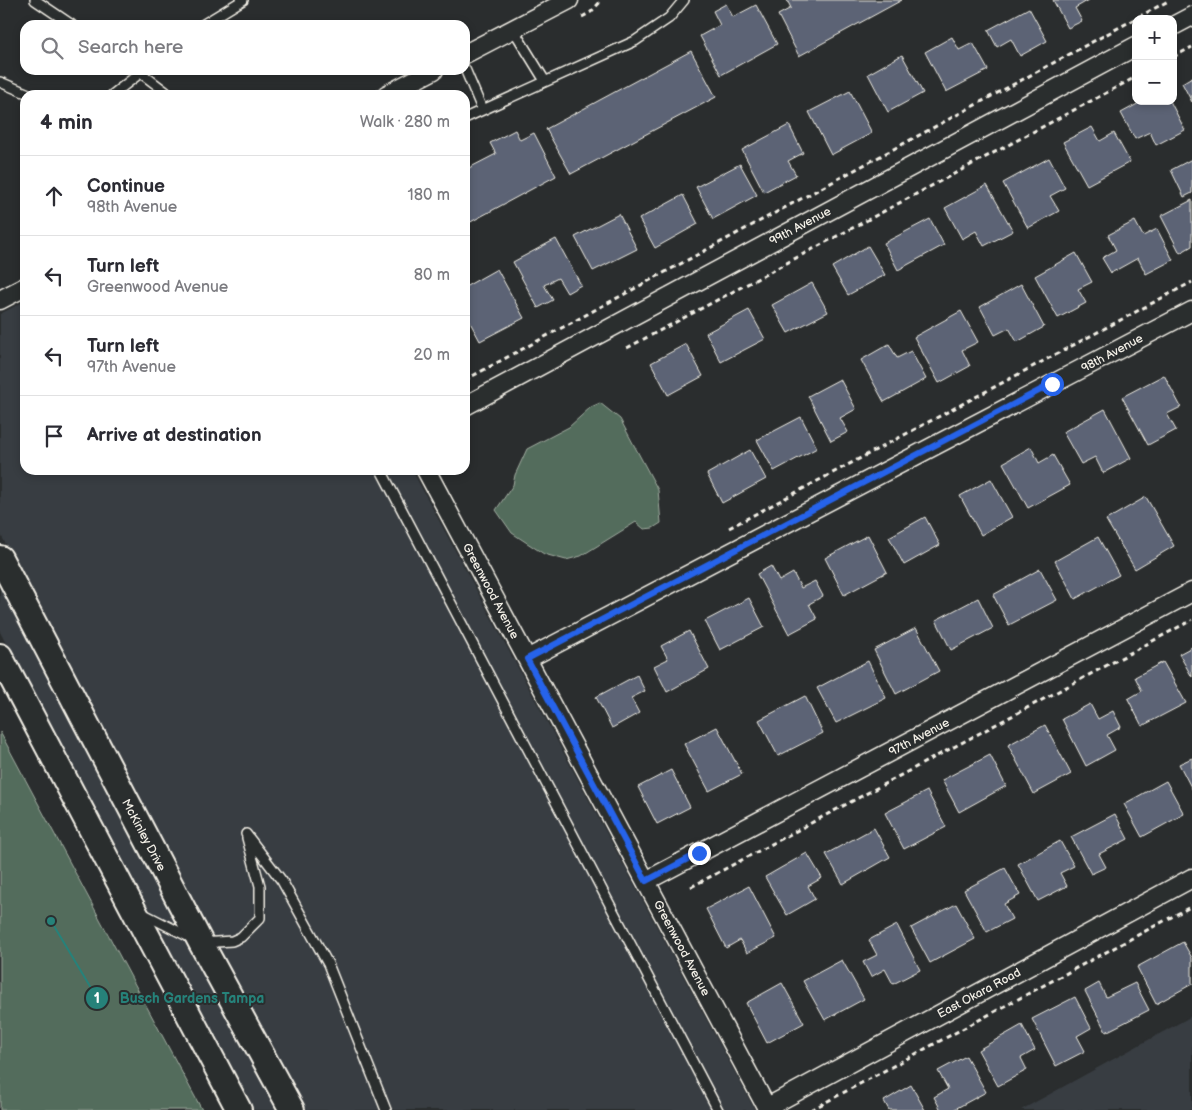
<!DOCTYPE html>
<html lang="en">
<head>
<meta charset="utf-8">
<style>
	body { margin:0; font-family:"Balsamiq Sans",sans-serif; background:#f7f7f7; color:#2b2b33 }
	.controls { position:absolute; right:15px; top:15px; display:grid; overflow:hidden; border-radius:10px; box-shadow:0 2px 8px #0003 }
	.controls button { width:45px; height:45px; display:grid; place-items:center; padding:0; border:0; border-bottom:1px solid #e1e1e2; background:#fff; color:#2b2b33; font:25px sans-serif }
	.stop { position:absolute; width:15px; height:15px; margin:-11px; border:4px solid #2563eb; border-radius:50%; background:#fff }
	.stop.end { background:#2563eb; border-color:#fff; box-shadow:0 1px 5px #0008 }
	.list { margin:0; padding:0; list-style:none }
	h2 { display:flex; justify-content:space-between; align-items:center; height:65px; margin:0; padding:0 20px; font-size:21px }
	h2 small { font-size:16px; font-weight:400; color:#7c7c81 }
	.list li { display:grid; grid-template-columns:32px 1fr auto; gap:15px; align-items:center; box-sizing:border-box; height:80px; padding:0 20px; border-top:1px solid #e1e1e2 }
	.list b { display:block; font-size:19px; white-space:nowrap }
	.list p { margin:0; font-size:16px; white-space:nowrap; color:#7c7c81 }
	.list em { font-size:16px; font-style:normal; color:#7c7c81 }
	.icon { flex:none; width:28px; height:28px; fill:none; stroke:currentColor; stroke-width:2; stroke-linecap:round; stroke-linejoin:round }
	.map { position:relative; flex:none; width:1192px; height:1110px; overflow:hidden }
	.search { position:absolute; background:#fff; box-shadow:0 2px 8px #0003; left:20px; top:20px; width:450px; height:55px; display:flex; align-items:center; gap:12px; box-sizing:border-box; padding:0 18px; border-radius:15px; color:#7c7c81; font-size:19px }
	.panel { position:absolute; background:#fff; box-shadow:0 2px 8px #0003; left:20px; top:90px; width:450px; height:385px; border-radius:15px }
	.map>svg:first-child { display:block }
	.built { fill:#393e43 }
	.green { fill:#526c5c; stroke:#a3aea2 }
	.building { fill:#5b6475; stroke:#f4f1e8 }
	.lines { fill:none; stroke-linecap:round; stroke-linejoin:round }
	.lane-casing { stroke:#f4f1e8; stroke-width:12 }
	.street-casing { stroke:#f4f1e8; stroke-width:21 }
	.secondary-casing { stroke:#f4f1e8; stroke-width:28 }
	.path { stroke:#f4f1e8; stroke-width:3; stroke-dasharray:5 4; stroke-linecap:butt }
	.lane { stroke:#2a2d2e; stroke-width:9 }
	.street { stroke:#2a2d2e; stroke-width:18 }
	.secondary { stroke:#2a2d2e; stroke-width:24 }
	.route { stroke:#2563eb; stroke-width:6 }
	.labels { text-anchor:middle; stroke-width:4; stroke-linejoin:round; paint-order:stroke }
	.street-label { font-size:12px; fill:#f4f1e8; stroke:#2a2d2e }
	.leader { fill:none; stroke:#26827a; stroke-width:2 }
	.callout-dot { fill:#26827a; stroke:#2a2d2e; stroke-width:2 }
	.mark-label { font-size:15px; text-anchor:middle; font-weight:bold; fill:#fff }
	.callout-label { font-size:14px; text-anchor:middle; font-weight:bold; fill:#26827a; stroke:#2a2d2e; stroke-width:4; stroke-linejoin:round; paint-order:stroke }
</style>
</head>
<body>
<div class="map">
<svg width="1192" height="1110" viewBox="0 0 1192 1110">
	<rect width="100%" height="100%" fill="#2a2d2e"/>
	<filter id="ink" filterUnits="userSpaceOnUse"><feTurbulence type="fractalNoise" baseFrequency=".02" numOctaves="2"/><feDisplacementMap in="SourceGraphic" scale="10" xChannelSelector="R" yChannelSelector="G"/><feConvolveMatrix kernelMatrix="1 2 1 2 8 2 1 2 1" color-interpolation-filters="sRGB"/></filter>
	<g filter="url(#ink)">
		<!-- built -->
		<path class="built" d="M25,301V470H412L755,1110H305L211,938L0,533V314Z
			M0,583L279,1110H252L0,632Z
			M1192,1016V1110H1021Z"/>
		<!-- green -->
		<path class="green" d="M600,403L620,419L658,490L661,523L653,528L644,529L636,522L581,556L566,560L544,554L512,533L496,510L513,485L515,475L527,449L569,427L591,407Z
			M0,732L202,1110H0Z"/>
		<!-- building -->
		<path class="building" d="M787,0H902L799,56L778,15L791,8Z
			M1053,0H1089L1075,8L1082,21L1068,28Z
			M726,4L733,17L756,5L777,44L721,75L700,36L720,25L713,11Z
			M1029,8L1047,41L1020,56L1011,39L997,47L988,30Z
			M952,37L959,50L973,43L988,70L946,92L925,52Z
			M691,51L716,97L571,174L546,129Z
			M902,55L923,93L888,112L868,74Z
			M1192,77V102L1182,83Z
			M850,91L872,133L831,155L809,112Z
			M1143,101H1170L1185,130L1156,145L1150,132L1135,139L1121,113Z
			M789,125L803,153L788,161L796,175L764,192L742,150Z
			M1092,127L1100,141L1114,133L1130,162L1087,185L1063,142Z
			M515,130L520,140L534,133L556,176L465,225V170L496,154L490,143Z
			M1049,158L1065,188L1050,196L1059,211L1028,228L1003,183Z
			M1192,159V193L1184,197L1171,170Z
			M740,164L757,195L713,219L696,187Z
			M987,185L1013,231L984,246L976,231L962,239L945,208Z
			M683,195L698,224L655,248L639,219Z
			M1192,200V246L1180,253L1161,216Z
			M619,214L637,249L593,271L575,237Z
			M930,219L944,245L898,270L884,243Z
			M1135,221L1143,236L1157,229L1173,260L1146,274L1138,258L1111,273L1102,258L1116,250L1108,235Z
			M556,239L581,285L567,293L558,278L544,285L553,300L538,308L513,262Z
			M868,246L885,275L848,295L832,267Z
			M1076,253L1092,282L1078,289L1086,303L1058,318L1035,276Z
			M497,269L524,318L480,341L465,313V287Z
			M812,283L828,312L788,333L772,305Z
			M1021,284L1044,327L1017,342L1009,328L995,335L980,307Z
			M749,310L765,339L721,362L706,333Z
			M961,311L978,342L962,350L970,366L939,383L914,337Z
			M686,344L703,376L668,395L651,363Z
			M889,344L897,358L911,351L926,379L884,402L861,360Z
			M1164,375L1181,407L1167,414L1176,430L1148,445L1122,397Z
			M840,379L856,409L840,418L848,432L831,441L808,396Z
			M1105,409L1131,458L1103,473L1095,457L1081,464L1063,432Z
			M801,417L817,448L774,471L757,440Z
			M1031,447L1039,463L1053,455L1070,485L1028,508L1003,463Z
			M750,450L766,479L722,503L707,474Z
			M991,479L1012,517L981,535L960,496Z
			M1146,497L1174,546L1135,569L1106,520Z
			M925,517L940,545L904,565L889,537Z
			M868,535L887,572L844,595L825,558Z
			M1098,537L1119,575L1075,599L1055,561Z
			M771,566L779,581L793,573L801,588L815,581L823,596L809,604L817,619L789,634L757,574Z
			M1040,569L1057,600L1009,625L993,595Z
			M749,598L764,627L720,650L705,621Z
			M978,598L993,628L951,650L936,620Z
			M916,628L939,671L896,694L874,650Z
			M689,631L709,669L667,692L654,666L668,659L661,646Z
			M1192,647V677L1179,654Z
			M868,661L886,698L836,723L817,688Z
			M1163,662L1186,703L1142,726L1128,699L1142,691L1135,677Z
			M637,675L645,691L631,698L639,713L612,728L596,697Z
			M805,696L823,733L778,756L759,720Z
			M1090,704L1098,719L1113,711L1121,727L1107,735L1115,750L1086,766L1062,719Z
			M1045,725L1071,774L1034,794L1008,745Z
			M717,727L742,774L709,791L684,744Z
			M990,755L1006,786L959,812L942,780Z
			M1192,758V789L1179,764Z
			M671,770L690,807L657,824L638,787Z
			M1166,781L1184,814L1142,837L1124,804Z
			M927,791L946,827L904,849L885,813Z
			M1115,814L1128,839L1099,854L1106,867L1091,874L1071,837Z
			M874,828L890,857L843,884L826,854Z
			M1060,841L1074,866L1060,873L1067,886L1038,901L1018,864Z
			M807,853L822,878L808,886L815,899L787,915L765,877Z
			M1005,868L1020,895L1004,904L1012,919L987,932L964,890Z
			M749,886L776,938L747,953L740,940L726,948L706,909Z
			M956,904L975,939L930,963L911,928Z
			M897,925L920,970L893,984L885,969L871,977L863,962L877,955L869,940Z
			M1183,942L1192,958V984L1156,1004L1137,967Z
			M842,960L864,999L825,1020L803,981Z
			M782,983L804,1023L767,1043L746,1003Z
			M1099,983L1106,997L1135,983L1149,1010L1106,1032L1085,991Z
			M1075,997L1091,1028L1077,1036L1085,1051L1056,1066L1032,1019Z
			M1022,1025L1035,1050L1021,1058L1027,1070L998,1086L978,1050Z
			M966,1056L986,1092L953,1110H941L934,1097L948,1089L938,1071Z
			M911,1085L925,1110H889L884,1101Z"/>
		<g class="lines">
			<!-- lane casing -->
			<g class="lane-casing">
				<path id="lane" d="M35,0L72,25
					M202,25L243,0
					M513,29L545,81
					M465,69L482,109
					M137,70L170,95
					M0,82L31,95
					M112,95L144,70
					M465,118L635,41L669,18L684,0
					M381,470L718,1110
					M246,834L282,881L328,964L386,1110
					M142,913L201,943L232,941L241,937L260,918V886L247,838"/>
			</g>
			<!-- street casing -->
			<g class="street-casing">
				<path id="street" d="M1173,26L1192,16
					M465,54L569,0
					M386,95L434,70
					M0,300L25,287
					M465,406L1136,46
					M426,470L768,1110
					M527,659L1192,311
					M646,881L1192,592
					M766,1108L1192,878"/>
			</g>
			<!-- secondary casing -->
			<g class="secondary-casing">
				<path id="secondary" d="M0,558L201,943L292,1110
					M0,656L239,1110"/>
			</g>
			<!-- path -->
			<path class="path" d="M582,17L591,12L602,0
				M1173,57L1192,47
				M627,348L1136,77
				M465,380L1170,0
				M729,528L1192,282
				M691,887L1192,620
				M811,1110L1192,906"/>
			<!-- lane -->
			<use href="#lane" class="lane"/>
			<!-- street -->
			<use href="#street" class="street"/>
			<!-- secondary -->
			<use href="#secondary" class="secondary"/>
		</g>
	</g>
	<g class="lines" filter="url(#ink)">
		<!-- route -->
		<path class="route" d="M699,853L646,881L527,659L1052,384"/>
	</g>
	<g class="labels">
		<!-- street labels -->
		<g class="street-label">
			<text transform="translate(800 226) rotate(-28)" y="4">99th Avenue</text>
			<text transform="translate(1112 353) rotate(-28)" y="4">98th Avenue</text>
			<text transform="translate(491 591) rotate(62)" y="4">Greenwood Avenue</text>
			<text transform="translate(919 737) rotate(-28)" y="4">97th Avenue</text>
			<text transform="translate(144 835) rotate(62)" y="4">McKinley Drive</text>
			<text transform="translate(682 948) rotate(62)" y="4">Greenwood Avenue</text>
			<text transform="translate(979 993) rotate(-28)" y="4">East Okara Road</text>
		</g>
	</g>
	<!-- callouts -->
	<path class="leader" d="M51 921L97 998"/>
	<g class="callout-dot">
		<circle cx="51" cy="921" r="5"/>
		<circle cx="97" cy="998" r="12"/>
	</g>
	<g class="mark-label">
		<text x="97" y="1003">1</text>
	</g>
	<g class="callout-label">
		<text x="192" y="1003">Busch Gardens Tampa</text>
	</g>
</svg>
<div class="controls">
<button>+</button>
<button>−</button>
</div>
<div class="stop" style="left:1052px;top:384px"></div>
<div class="stop end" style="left:699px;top:853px"></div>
<div class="search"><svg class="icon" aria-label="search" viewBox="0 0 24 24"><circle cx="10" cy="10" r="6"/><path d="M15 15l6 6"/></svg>Search here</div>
<section class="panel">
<h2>4 min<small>Walk · 280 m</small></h2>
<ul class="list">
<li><svg class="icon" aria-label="ahead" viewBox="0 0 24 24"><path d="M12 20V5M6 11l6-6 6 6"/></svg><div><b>Continue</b><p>98th Avenue</p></div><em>180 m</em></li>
<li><svg class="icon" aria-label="left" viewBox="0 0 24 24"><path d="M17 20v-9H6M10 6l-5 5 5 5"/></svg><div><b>Turn left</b><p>Greenwood Avenue</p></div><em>80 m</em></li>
<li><svg class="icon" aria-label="left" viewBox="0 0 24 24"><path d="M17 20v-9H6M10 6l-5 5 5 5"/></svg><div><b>Turn left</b><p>97th Avenue</p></div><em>20 m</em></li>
<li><svg class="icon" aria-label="arrive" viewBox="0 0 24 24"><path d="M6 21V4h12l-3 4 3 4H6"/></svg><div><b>Arrive at destination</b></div></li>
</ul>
</section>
</div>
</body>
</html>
